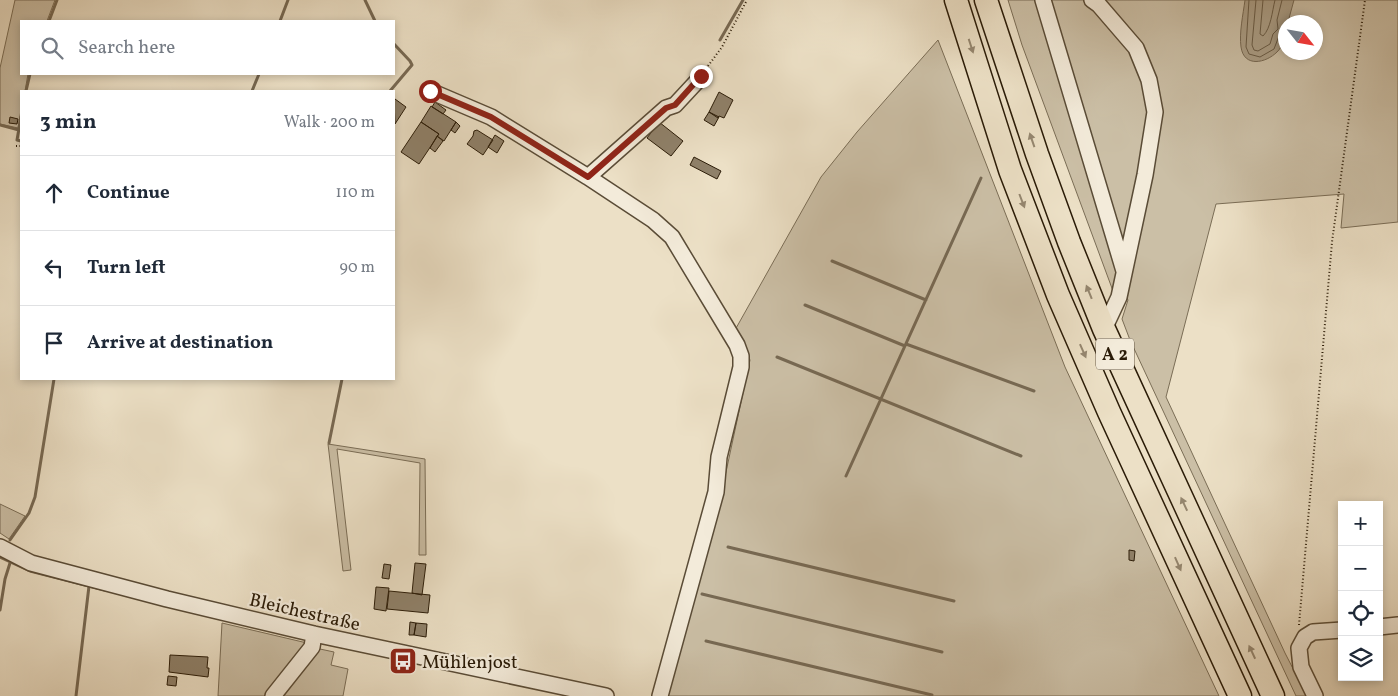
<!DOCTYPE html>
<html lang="en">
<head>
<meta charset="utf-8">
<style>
	body { margin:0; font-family:Vollkorn,serif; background:#f2f2f3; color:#1f2937 }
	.controls { position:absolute; right:15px; bottom:15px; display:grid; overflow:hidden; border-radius:0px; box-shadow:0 2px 8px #0003 }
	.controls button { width:45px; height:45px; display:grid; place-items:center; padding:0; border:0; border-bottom:1px solid #e0e1e3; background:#fff; color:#1f2937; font:25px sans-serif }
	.compass { position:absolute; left:1278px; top:15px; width:45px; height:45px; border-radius:50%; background:#fff; box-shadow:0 2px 8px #0003; rotate:121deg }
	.stop { position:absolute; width:15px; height:15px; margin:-11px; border:4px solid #8f2418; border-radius:50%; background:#fff }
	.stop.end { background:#8f2418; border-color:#fff; box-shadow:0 1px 5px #0008 }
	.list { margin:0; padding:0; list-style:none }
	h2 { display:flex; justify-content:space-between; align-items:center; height:65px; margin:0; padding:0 20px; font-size:21px }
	h2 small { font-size:16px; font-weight:400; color:#747a83 }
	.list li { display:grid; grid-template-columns:32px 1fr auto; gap:15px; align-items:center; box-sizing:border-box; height:75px; padding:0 20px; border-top:1px solid #e0e1e3 }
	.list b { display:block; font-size:19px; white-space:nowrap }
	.list em { font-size:16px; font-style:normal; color:#747a83 }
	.icon { flex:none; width:28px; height:28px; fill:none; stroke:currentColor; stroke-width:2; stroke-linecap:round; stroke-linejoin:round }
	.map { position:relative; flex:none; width:1398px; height:696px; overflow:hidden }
	.search { position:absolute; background:#fff; box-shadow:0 2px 8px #0003; left:20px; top:20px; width:375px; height:55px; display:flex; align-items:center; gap:12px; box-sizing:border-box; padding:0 18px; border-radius:0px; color:#747a83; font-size:19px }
	.panel { position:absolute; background:#fff; box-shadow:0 2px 8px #0003; left:20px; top:90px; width:375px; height:290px; border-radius:0px }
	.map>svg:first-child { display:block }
	.green { fill:#cbbfa6; stroke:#7a6d56; fill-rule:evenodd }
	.water { fill:#aa9d85; stroke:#776953 }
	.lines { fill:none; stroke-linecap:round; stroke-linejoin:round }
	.shore { stroke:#6a5c46; stroke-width:1 }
	.stream { stroke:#776953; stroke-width:3 }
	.building { fill:#8f816a; stroke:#2a1b07 }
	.minor-casing { stroke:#5a4c37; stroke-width:18 }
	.highway-casing { stroke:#2a1b07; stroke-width:25 }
	.path { stroke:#2a1b07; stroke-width:2; stroke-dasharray:1 2.5; stroke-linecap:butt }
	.minor { stroke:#f3ebda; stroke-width:15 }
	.highway { stroke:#ece0c6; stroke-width:22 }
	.oneway { fill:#958770 }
	.route { stroke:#8f2418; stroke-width:6 }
	.labels { text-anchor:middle; stroke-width:4.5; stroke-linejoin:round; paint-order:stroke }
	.shield { fill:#f3ebda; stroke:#665946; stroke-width:1 }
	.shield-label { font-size:18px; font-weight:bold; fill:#2a1b07 }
	.street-label { font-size:19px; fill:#2a1b07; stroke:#f3ebda }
	.poi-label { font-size:19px; fill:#2a1b07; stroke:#f3ebda; text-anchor:start }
</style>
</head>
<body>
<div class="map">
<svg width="1398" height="696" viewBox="0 0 1398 696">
	<rect width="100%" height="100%" fill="#ece0c6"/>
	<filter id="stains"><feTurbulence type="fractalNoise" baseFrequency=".004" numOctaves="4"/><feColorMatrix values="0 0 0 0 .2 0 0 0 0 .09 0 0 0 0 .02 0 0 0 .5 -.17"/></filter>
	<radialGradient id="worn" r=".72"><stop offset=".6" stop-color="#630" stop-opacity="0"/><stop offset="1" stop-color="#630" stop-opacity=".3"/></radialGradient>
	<!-- green -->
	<path class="green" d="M15,0H55L47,21H21V74H28L25,91H21V110L18,128L0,124V68Z
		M1008,0H1398V222L1341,228L1344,194L1216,204L1166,397L1285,653L1307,696H1296L1130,340L1122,319L1128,300L1118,281L1113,291L1022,45ZM1286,22H1316V52H1286Z
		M938,40L1065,367L1219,696H667L726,472L750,360L735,330L821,177L857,132Z
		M328,444L425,459L426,555H419L420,463L337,449L351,570L343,571Z
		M0,504L25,516L9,539L0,533Z
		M222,623L307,643L266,696H218Z
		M320,649L334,652L331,665L348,669L343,696H283Z"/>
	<!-- water -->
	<path class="water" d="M1245,0H1294L1288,22H1286C1286,31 1284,46 1277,52C1266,63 1244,68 1241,47C1239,33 1243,15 1245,0Z"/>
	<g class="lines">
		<!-- shore -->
		<path class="shore" d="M1249,0L1246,47L1249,54L1260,57L1274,49L1279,36L1286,34
			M1256,0L1252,45L1254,50L1258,51L1270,44L1273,34L1278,29L1277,20L1282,0
			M1263,0L1260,34L1263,36C1271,28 1272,12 1275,0"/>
		<!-- stream -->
		<path class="stream" d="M365,0L375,21
			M49,21L57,0
			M280,21L288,0
			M720,40L743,0
			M26,91L30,74
			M252,91L259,74
			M390,91L412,65L410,61L394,44
			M21,117L17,140L21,141
			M0,125L19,130
			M832,261L926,300
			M805,305L905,346
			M906,344L1034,391
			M777,357L1021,456
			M329,443L342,379
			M846,476L981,178
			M10,540L29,513L35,497L54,379
			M728,547L954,601
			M0,557L30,571L89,586
			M702,594L942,652
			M0,610L5,579L10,563
			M706,641L932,695
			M76,696L89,586L105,590"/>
	</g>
	<!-- building -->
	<path class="building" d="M719,92L733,100L724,118L719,116L718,118L709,112Z
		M395,99L406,107L395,124L394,101Z
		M435,102L446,110L443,114L432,107Z
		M431,106L456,122L444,141L437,136L439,134L421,122Z
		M709,112L719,117L714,126L704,120Z
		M10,117L18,119L17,124L9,123Z
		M421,122L439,134L419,164L401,152Z
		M456,122L460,126L455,133L451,130Z
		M659,122L683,141L671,156L647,138Z
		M477,130L493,140L483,155L467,144L473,136L474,131Z
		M495,135L504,141L497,153L488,147Z
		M437,136L443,141L435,152L430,148Z
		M694,157L721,171L717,179L690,165Z
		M1129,550L1135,551L1134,561L1129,560Z
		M415,563L426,564L422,595L412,593Z
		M384,564L391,565L389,579L382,578Z
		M376,587L389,588L386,611L374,609Z
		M389,591L430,595L428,613L387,609Z
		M410,622L416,623L414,635H409Z
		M416,623L427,624L426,637L414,635Z
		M170,655L208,657L207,668H209L208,677L169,672Z
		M168,676L177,677L176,686L167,685Z"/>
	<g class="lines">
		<!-- minor casing -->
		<g class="minor-casing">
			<path id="minor" d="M1043,0L1124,271
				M1092,0L1099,5L1136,48L1149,80L1155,112L1145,175L1119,297L1104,329
				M430,91L491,117L588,177L653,220L672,237L737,345L741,356V367L719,457L716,492L660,696
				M588,177L666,108L675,105L701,77
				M0,547L31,563L167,599L314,634L606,696
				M1379,627L1398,625
				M273,696L312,647L314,634
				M1315,696L1301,667L1299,648L1305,637L1313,632L1342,630"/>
		</g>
		<!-- highway casing -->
		<g class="highway-casing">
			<path id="highway" d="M956,0L1010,170L1058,295L1109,412L1240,696
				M986,0L1037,154L1069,242L1104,329L1273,696"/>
		</g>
		<!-- path -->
		<path class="path" d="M708,66L722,47L747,0
			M16,146H21
			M1299,625L1332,242L1365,0"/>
		<!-- minor -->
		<use href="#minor" class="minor"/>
		<!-- highway -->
		<use href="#highway" class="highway"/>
	</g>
	<!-- one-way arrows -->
	<defs><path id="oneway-solid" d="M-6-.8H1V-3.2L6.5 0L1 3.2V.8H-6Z" transform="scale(1.25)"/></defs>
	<g class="oneway">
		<use href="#oneway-solid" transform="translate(971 46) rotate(72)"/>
		<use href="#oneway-solid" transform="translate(1032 140) rotate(-109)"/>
		<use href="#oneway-solid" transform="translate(1022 201) rotate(69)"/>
		<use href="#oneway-solid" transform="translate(1089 292) rotate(-112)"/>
		<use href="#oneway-solid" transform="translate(1083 351) rotate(66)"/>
		<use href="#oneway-solid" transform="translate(1184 504) rotate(-115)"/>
		<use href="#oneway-solid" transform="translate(1178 564) rotate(66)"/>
		<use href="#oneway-solid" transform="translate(1252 652) rotate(-115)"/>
	</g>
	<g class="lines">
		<!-- route -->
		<path class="route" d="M430,91L491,117L588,177L666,108L675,105L701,76"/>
	</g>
	<!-- icons -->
	<defs>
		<g id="bus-square" transform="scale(1.4375)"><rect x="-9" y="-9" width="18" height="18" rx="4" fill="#8f2418" stroke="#f3ebda"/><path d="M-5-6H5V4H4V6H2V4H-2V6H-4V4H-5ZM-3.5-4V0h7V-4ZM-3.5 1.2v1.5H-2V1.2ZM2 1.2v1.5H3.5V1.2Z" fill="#fff"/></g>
	</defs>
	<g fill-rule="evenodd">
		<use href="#bus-square" x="403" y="661"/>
	</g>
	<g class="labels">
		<!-- shield labels -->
		<rect class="shield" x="1096" y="338.5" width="38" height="31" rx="4"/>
		<g class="shield-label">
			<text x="1115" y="360">A 2</text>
		</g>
		<!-- street labels -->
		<g class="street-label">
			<text transform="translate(305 611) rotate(13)" y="7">Bleichestraße</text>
		</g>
		<!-- poi labels -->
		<g class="poi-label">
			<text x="422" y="668">Mühlenjost</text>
		</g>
	</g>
	<rect width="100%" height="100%" filter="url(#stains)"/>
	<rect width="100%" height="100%" fill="url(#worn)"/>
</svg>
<div class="controls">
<button>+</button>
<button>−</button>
<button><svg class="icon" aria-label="locate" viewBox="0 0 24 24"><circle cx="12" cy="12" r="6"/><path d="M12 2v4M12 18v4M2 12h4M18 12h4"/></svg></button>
<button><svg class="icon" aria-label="layers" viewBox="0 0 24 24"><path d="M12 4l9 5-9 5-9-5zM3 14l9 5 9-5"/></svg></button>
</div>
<svg class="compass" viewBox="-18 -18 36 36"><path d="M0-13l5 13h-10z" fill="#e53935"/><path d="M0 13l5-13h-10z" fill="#747a83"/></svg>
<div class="stop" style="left:430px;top:91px"></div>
<div class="stop end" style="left:701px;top:76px"></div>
<div class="search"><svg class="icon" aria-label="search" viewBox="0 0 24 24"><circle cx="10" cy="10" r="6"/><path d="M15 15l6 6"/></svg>Search here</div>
<section class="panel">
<h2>3 min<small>Walk · 200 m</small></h2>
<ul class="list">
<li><svg class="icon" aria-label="ahead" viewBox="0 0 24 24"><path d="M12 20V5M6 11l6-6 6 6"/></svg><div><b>Continue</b></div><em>110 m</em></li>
<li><svg class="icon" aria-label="left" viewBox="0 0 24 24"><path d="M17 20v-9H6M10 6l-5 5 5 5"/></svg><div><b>Turn left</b></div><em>90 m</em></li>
<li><svg class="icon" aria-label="arrive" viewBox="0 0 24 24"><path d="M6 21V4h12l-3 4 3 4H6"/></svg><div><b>Arrive at destination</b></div></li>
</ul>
</section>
</div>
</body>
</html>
